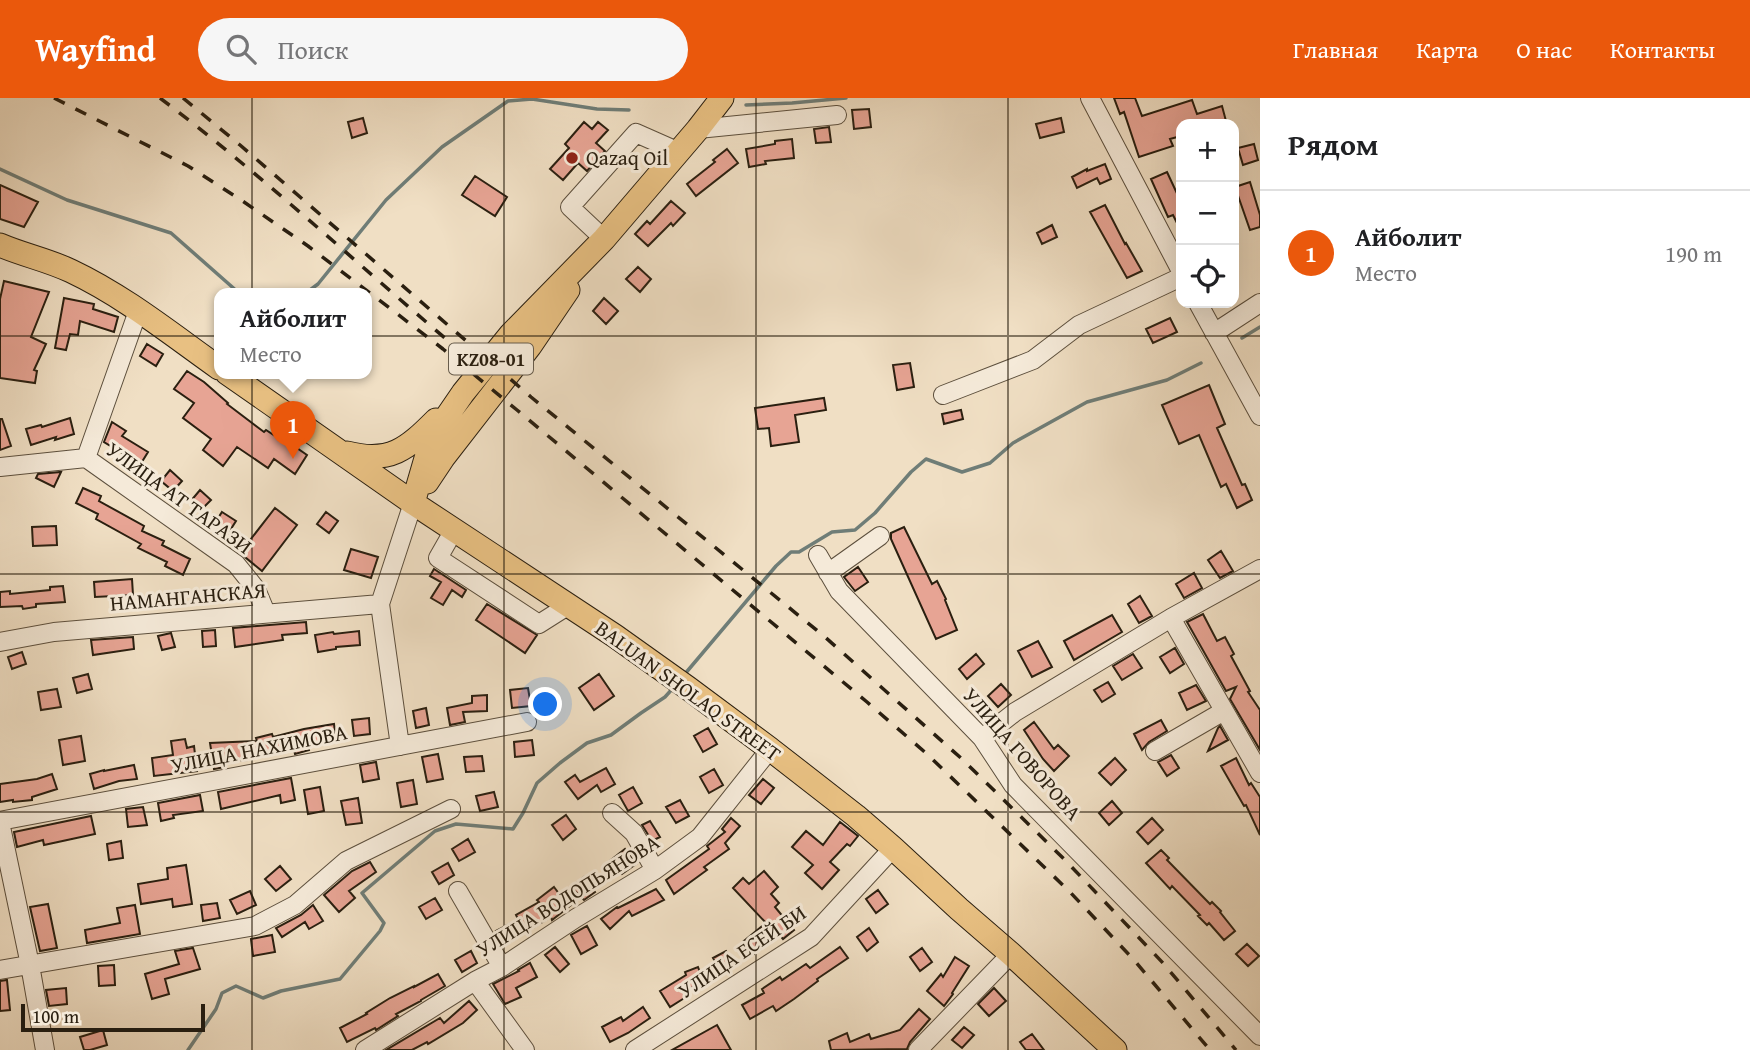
<!DOCTYPE html>
<html lang="ru">
<head>
<meta charset="utf-8">
<style>
	body { margin:0; font-family:"Gentium Book Plus",serif; background:#f6f6f6; color:#202124 }
	.controls { position:absolute; right:21px; top:21px; display:grid; overflow:hidden; border-radius:14px; box-shadow:0 7px 28px #0002 }
	.controls button { width:63px; height:63px; display:grid; place-items:center; padding:0; border:0; border-bottom:2px solid #e0e0e0; background:#fff; color:#202124; font:35px sans-serif }
	.scale { position:absolute; left:21px; bottom:18px; width:184px; box-sizing:border-box; padding-left:7px; border:4px solid #2a1f10; border-top:0; font-size:19px; line-height:24px; white-space:nowrap; color:#2a1f10; -webkit-text-stroke:5px #f5ead9; paint-order:stroke }
	.you { position:absolute; left:546px; top:607px; width:24px; height:24px; margin:-18px; border:5px solid #fff; border-radius:50%; background:#1a73e8; box-shadow:0 0 0 10px #1a73e833 }
	.badge { display:grid; place-items:center; width:46px; height:46px; border-radius:50%; background:#ea580c; color:#fff; font-size:23px; font-weight:700 }
	.pin { position:absolute; translate:-50% -58px; filter:drop-shadow(0 2px 4px #0008) }
	.pin::after { content:''; position:absolute; top:37px; width:24px; height:21px; background:inherit; clip-path:polygon(0 0,100% 0,50% 100%) }
	.popup { position:absolute; left:214px; top:190px; width:158px; height:91px; box-sizing:border-box; display:grid; place-content:center; border-radius:14px; background:#fff; filter:drop-shadow(0 2px 5px #0005); font-size:23px; white-space:nowrap; color:#757577 }
	.popup b { font-size:26px; color:#202124 }
	.popup::after { content:''; position:absolute; left:50%; top:100%; margin-left:-14px; border:14px solid transparent; border-top-color:#fff }
	.list { margin:0; padding:0; list-style:none }
	h2 { display:flex; justify-content:space-between; align-items:center; height:91px; margin:0; padding:0 28px; font-size:30px }
	h2 small { font-size:23px; font-weight:400; color:#757577 }
	.list li { display:grid; grid-template-columns:46px 1fr auto; gap:21px; align-items:center; box-sizing:border-box; height:126px; padding:0 28px; border-top:2px solid #e0e0e0 }
	.list b { display:block; font-size:26px; white-space:nowrap }
	.list p { margin:0; font-size:23px; white-space:nowrap; color:#757577 }
	.list em { font-size:23px; font-style:normal; color:#757577 }
	.icon { flex:none; width:38px; height:38px; fill:none; stroke:currentColor; stroke-width:2; stroke-linecap:round; stroke-linejoin:round }
	.map { position:relative; flex:none; width:1260px; height:952px; overflow:hidden }
	header { display:flex; align-items:center; gap:42px; box-sizing:border-box; height:98px; padding:0 35px; background:#ea580c; color:#fff }
	header strong { font-size:33px }
	nav { display:flex; gap:38px; margin-inline-start:auto; font-size:24px }
	.search { width:490px; height:63px; background:#f6f6f6; display:flex; align-items:center; gap:18px; box-sizing:border-box; padding:0 24px; border-radius:38px; color:#757577; font-size:26px }
	main { display:flex }
	aside { flex:1; background:#fff }
	.map>svg:first-child { display:block }
	.lines { fill:none; stroke-linecap:round; stroke-linejoin:round }
	.stream { stroke:#6f7d77; stroke-width:3.5 }
	.building { fill:#e7a494; stroke:#2a1f10; stroke-width:2 }
	.minor-casing { stroke:#5c4f3d; stroke-width:20 }
	.major-casing { stroke:#2a1f10; stroke-width:25 }
	.minor { stroke:#f5ead9; stroke-width:18 }
	.major { stroke:#e8c082; stroke-width:23 }
	.rail { stroke:#2a1f10; stroke-width:3.5; stroke-dasharray:12 12; stroke-linecap:butt }
	.grid { fill:none; stroke:#2a1f10; stroke-width:2; stroke-opacity:0.55 }
	.poi-dot { fill:#8f2418; stroke:#f5ead9; stroke-width:2.5 }
	.labels { text-anchor:middle; stroke-width:6; stroke-linejoin:round; paint-order:stroke }
	.shield { fill:#f5ead9; stroke:#675c4c; stroke-width:2 }
	.shield-label { font-size:19px; font-weight:bold; fill:#2a1f10 }
	.poi-label { font-size:21px; fill:#2a1f10; stroke:#f5ead9; text-anchor:start }
	.street-label { font-size:21px; fill:#2a1f10; stroke:#f5ead9 }
</style>
</head>
<body>
<header>
<strong>Wayfind</strong>
<div class="search"><svg class="icon" aria-label="search" viewBox="0 0 24 24"><circle cx="10" cy="10" r="6"/><path d="M15 15l6 6"/></svg>Поиск</div>
<nav><a>Главная</a><a>Карта</a><a>О нас</a><a>Контакты</a></nav>
</header>
<main>
<div class="map">
<svg width="1260" height="952" viewBox="0 0 1260 952">
	<rect width="100%" height="100%" fill="#f0dfc4"/>
	<filter id="stains"><feTurbulence type="fractalNoise" baseFrequency=".00286" numOctaves="4"/><feColorMatrix values="0 0 0 0 .2 0 0 0 0 .09 0 0 0 0 .02 0 0 0 .5 -.17"/></filter>
	<radialGradient id="worn" r=".72"><stop offset=".6" stop-color="#630" stop-opacity="0"/><stop offset="1" stop-color="#630" stop-opacity=".3"/></radialGradient>
	<g class="lines">
		<!-- stream -->
		<path class="stream" d="M746,7L792,5L846,0
			M0,71L67,102L171,135L239,195
			M306,195L318,186L386,102L442,49L508,3L532,1L597,11L629,12
			M1242,240L1260,229
			M684,577L776,468L791,454H799L832,434L855,432L875,415L911,374L926,361L962,374L990,365L1013,345L1087,304L1167,282L1201,265
			M188,952L216,911L222,895L236,888L263,900L281,893L340,881L380,833L384,825L362,795L435,733L456,726L513,731L523,715L537,685L560,665L587,645L611,637L641,615L665,599L674,589"/>
	</g>
	<!-- building -->
	<path class="building" d="M1114,0H1135L1142,18L1192,2L1197,16L1222,8L1226,23L1216,26H1181V38L1170,41L1173,48L1139,59L1124,14L1120,16Z
		M869,11L871,29L854,31L852,12Z
		M363,20L367,35L352,40L348,24Z
		M1061,20L1064,34L1040,40L1036,26Z
		M584,24L592,31L598,24L608,32L596,45L605,53L587,73L578,65L563,82L550,71L569,50L565,46Z
		M829,29L831,44L816,45L814,31Z
		M792,41L794,60L765,63L766,66L749,69L746,51L775,46V43Z
		M1254,46L1258,62L1243,67L1238,50Z
		M727,51L738,65L696,98L687,86L715,64L713,62Z
		M1105,66L1111,81L1100,86L1097,80L1077,90L1072,79L1087,71V73Z
		M1167,74L1181,104V133L1173,117L1168,119L1151,81Z
		M475,78L507,99L495,118L462,97Z
		M1250,84L1260,117V129L1250,132L1235,89Z
		M0,87L38,104L24,129L0,121Z
		M671,103L685,115L673,128L671,125L648,148L635,136L647,123L650,126Z
		M1105,107L1125,146L1126,145L1142,173L1127,180L1090,114Z
		M1052,127L1057,139L1042,146L1037,135Z
		M638,169L651,181L640,194L626,181Z
		M4,183L49,194L31,239L46,246L34,272L37,273L35,285L0,280V201Z
		M64,200L94,206L93,211L118,219L114,234L80,223L78,237L70,236L66,252L55,250Z
		M604,200L618,213L606,226L593,213Z
		M1170,220L1177,234L1153,245L1146,231Z
		M147,246L163,256L156,268L140,258Z
		M910,265L914,289L897,292L893,267Z
		M187,273L204,284L228,305L227,306L264,334L266,332L289,347L291,346L307,357L295,376L274,361L268,370L237,349L223,368L203,352L211,341L183,320L194,305L174,291Z
		M1209,287L1225,326L1217,330L1242,387L1245,386L1252,402L1237,410L1226,386L1221,389L1199,337L1179,346L1162,307Z
		M824,300L826,312L795,317L799,344L771,348L769,330L758,331L755,310Z
		M961,312L963,321L944,326L942,316Z
		M70,320L74,336L55,342L56,339L31,347L26,331L41,327L42,329Z
		M0,321H2L11,348L0,352Z
		M112,324L126,333L122,338L148,354L137,372L123,364L127,358L104,344Z
		M170,372L182,383L173,393L161,383Z
		M61,374L54,389L36,380L38,376Z
		M83,390L101,398L99,403L144,428L142,433L164,443L162,447L190,461L183,477L165,468L167,464L138,450L141,446L96,421L98,416L76,405Z
		M200,392L211,402L200,413L190,404Z
		M275,410L297,427L262,473L240,455Z
		M222,414L236,423L227,437L213,428Z
		M326,414L338,423L329,435L317,426Z
		M56,428L57,447L33,448L32,429Z
		M904,429L932,486L937,483L946,501L945,502L957,532L936,541L891,441V435Z
		M351,451L378,459L371,480L344,472Z
		M1221,453L1233,473L1220,480L1208,462Z
		M858,469L868,484L855,493L844,479Z
		M434,471L466,492L462,499L452,492L443,507L431,500L441,484L430,478Z
		M1194,475L1202,490L1184,500L1176,486Z
		M132,481L133,497L95,499L94,484Z
		M63,488L65,504L36,506V509L23,511L22,508L0,509V494L10,493V496L50,492V489Z
		M1140,498L1152,518L1139,525L1128,506Z
		M487,506L537,537L525,555L476,522Z
		M1203,516L1217,543L1225,539L1234,556L1231,558L1250,593L1248,594L1260,612V652L1230,601L1236,589L1226,593L1187,524Z
		M1112,517L1122,534L1074,562L1064,543Z
		M306,524L307,535L282,537L283,542L235,549L233,530Z
		M215,532L216,548L203,549L202,533Z
		M359,533L360,547L336,549V551L318,554L315,537L333,534L334,536Z
		M171,535L175,549L162,552L158,538Z
		M133,539L134,551L93,557L91,542Z
		M1038,543L1052,569L1032,579L1018,553Z
		M1175,550L1184,566L1170,575L1160,559Z
		M22,554L26,566L12,571L8,559Z
		M976,556L984,566L967,581L959,571Z
		M1133,556L1142,570L1122,582L1113,568Z
		M88,576L92,591L77,595L73,580Z
		M599,576L614,598L594,612L579,590Z
		M1108,584L1115,596L1102,604L1094,592Z
		M1001,586L1011,597L998,609L988,598Z
		M1196,587L1206,603L1187,612L1179,595Z
		M528,590L531,608L512,610L510,592Z
		M57,591L61,609L41,612L38,594Z
		M487,597V613L463,614L465,624L450,627L447,610L472,605V598Z
		M426,610L429,627L416,630L413,613Z
		M369,620L370,636L354,638L352,622Z
		M1161,622L1167,633L1149,644L1142,652L1134,636Z
		M1034,624L1054,651L1058,647L1069,658L1054,673L1043,661L1024,632Z
		M334,626L336,643L308,647L309,652L295,656L293,647L248,660V662L223,663L225,669L214,671L210,645L257,643L256,640L272,636L273,639L304,631Z
		M1220,628L1228,642L1208,653L1218,630Z
		M708,630L717,646L703,654L694,638Z
		M81,638L85,663L63,667L59,642Z
		M185,641L187,650L194,648L197,673L154,678L152,660L173,657L171,643Z
		M532,642L534,657L515,659L514,644Z
		M438,656L443,681L427,684L422,659Z
		M1171,657L1179,670L1167,678L1158,664Z
		M482,658L484,673L466,674L464,659Z
		M1115,660L1126,672L1111,687L1099,675Z
		M1236,660L1249,687L1251,685L1260,699V737L1246,707L1244,708L1221,668Z
		M376,664L379,681L363,684L360,667Z
		M134,667L137,681L119,683L94,691L90,676L104,672V673Z
		M606,670L615,686L601,694L597,687L578,701L565,684L575,677L580,684Z
		M714,671L723,687L709,695L700,679Z
		M52,676L57,691L32,699V702L13,704V702L0,704V686L37,681Z
		M291,680L295,702L281,705L280,697L221,711L218,694Z
		M763,681L774,690L761,706L749,697Z
		M413,682L417,706L401,709L397,685Z
		M320,689L324,713L308,716L304,692Z
		M633,689L642,705L628,713L619,697Z
		M494,694L498,709L480,713L476,698Z
		M200,697L203,713L173,717L174,720L161,723L158,705Z
		M358,700L362,725L346,727L341,703Z
		M680,702L689,718L676,725L666,709Z
		M1112,703L1122,715L1109,727L1099,715Z
		M143,709L147,727L128,729L126,711Z
		M566,717L576,731L563,742L552,727Z
		M91,718L95,736L44,747L43,742L17,749L14,734Z
		M731,720L740,728L725,745L729,751L704,769L707,772L674,796L666,782L709,751L707,748L725,734L722,731Z
		M1152,720L1163,732L1148,746L1137,734Z
		M650,723L660,739L652,743L642,727Z
		M840,724L858,738L850,748L847,746L830,764L839,772L822,791L805,775L813,767L792,749L806,733L823,747Z
		M468,741L475,754L459,763L452,751Z
		M121,743L123,760L109,762L107,746Z
		M625,751L636,766L622,776L611,762Z
		M1161,752L1169,760L1167,762L1210,806L1212,804L1221,813L1220,814L1235,833L1224,842L1209,825L1207,827L1198,818L1200,817L1172,788L1170,791L1146,765Z
		M370,764L376,774L349,793L355,800L339,814L324,797L352,773Z
		M448,765L454,777L439,786L432,774Z
		M186,767L192,806L173,809L172,801L141,806L138,786L168,781L167,770Z
		M280,768L291,781L276,793L265,781Z
		M764,773L778,789L771,796L779,805L775,809L794,832L783,841L778,835L754,856L744,843L766,825L733,790L743,780L749,786Z
		M584,779L595,794L584,802L571,789Z
		M554,789L560,797L568,791L575,804L552,822L551,819L526,834L516,822L518,821L516,817L539,804L537,802Z
		M656,791L664,802L632,818L629,813L610,831L601,821L617,809L618,810Z
		M878,792L888,806L876,815L866,801Z
		M250,793L256,807L237,816L230,802Z
		M435,800L442,812L426,821L419,809Z
		M217,805L220,820L203,823L201,807Z
		M48,806L57,850L40,853L30,809Z
		M135,807L140,836L87,845L85,832L120,825L117,810Z
		M313,807L323,823L309,831L305,824L282,839L276,830L301,817Z
		M511,825L517,840L504,847L496,833Z
		M587,828L597,847L581,856L571,837Z
		M869,830L878,844L867,853L857,839Z
		M272,837L275,854L253,858L251,841Z
		M1247,846L1259,858L1248,868L1236,856Z
		M555,849L569,866L560,874L545,857Z
		M840,849L848,860L817,881L818,883L794,901L776,913L773,908L750,921L742,907L764,895L762,891L780,879L782,882L806,866L810,870Z
		M193,850L200,871L165,881L169,896L152,901L145,876L179,866L175,853Z
		M922,850L932,864L920,873L910,859Z
		M471,853L477,865L462,874L455,862Z
		M726,853L734,867L722,875L713,860Z
		M955,859L969,868L952,895L953,896L944,908L927,893L941,876L943,879Z
		M530,865L537,879L516,890L521,899L505,906L493,886L519,873L518,872Z
		M114,867L115,887L99,888L98,868Z
		M698,869L704,885L683,893L686,899L670,909L660,893L686,877L685,874Z
		M438,876L445,888L421,902V903L396,916L398,918L376,932L375,930L347,944L340,930L367,916L366,915L390,900L414,888V889Z
		M7,882L10,912L0,913V883Z
		M66,890L67,906L49,908L46,892Z
		M994,890L1006,903L989,918L978,906Z
		M469,903L477,912L463,925L428,946L427,944L412,952H386L440,920L444,925Z
		M643,909L650,920L628,935L610,944L602,929L621,919L623,923Z
		M919,911L930,921L910,944L907,951L831,952L829,943L847,935L850,944L869,936L871,941L900,932Z
		M717,927L731,952H672Z
		M964,929L974,937L962,950L952,942Z
		M103,932L107,947L90,952H84L80,939Z
		M1032,936L1044,952H1026L1020,944Z"/>
	<g class="lines">
		<!-- minor casing -->
		<g class="minor-casing">
			<path id="minor" d="M1090,0L1181,173
				M698,31L837,17
				M604,141L570,109L636,35L679,54
				M1198,205L1260,318
				M1214,235L1260,205
				M943,297L1033,262L1079,227L1181,179
				M86,360L138,213
				M0,369L86,360L236,466L256,491L266,515
				M454,432L438,460L539,526L569,507
				M818,457L839,493L982,640L1013,687L1260,938
				M828,475L880,438
				M1171,520L1260,675
				M0,544L54,534L380,506
				M982,640L1015,614L1171,520L1260,471
				M400,648L380,506L413,405
				M1155,653L1224,613
				M612,715L634,735L655,772
				M0,723L527,624
				M0,724L30,867L45,952
				M458,793L502,869
				M0,872L255,828L295,807L346,763L451,711
				M475,883L525,952
				M365,952L475,883L502,869L576,820L655,772L700,739L770,651
				M635,952L811,839L893,750
				M918,952L1011,856"/>
		</g>
		<!-- major casing -->
		<g class="major-casing">
			<path id="major" d="M0,147C23,157 48,162 71,173C124,198 171,236 219,270
				M227,275L413,405L615,538L688,590L770,651L856,718L893,750L959,811L1011,856L1115,952
				M347,355C390,366 407,351 436,322
				M427,384L443,360L530,248L568,192
				M413,405L429,350L439,330L463,295L511,236L604,141L698,31L722,0"/>
		</g>
		<!-- minor -->
		<use href="#minor" class="minor"/>
		<!-- major -->
		<use href="#major" class="major"/>
		<!-- rail -->
		<path class="rail" d="M54,0L188,68L241,102L308,148L370,195L443,251L517,312L867,604L927,656L1070,794L1134,862L1210,952
			M160,0C262,77 355,164 452,246
			M183,0L240,47L531,299L825,539L962,661L1065,762L1163,865L1236,952"/>
	</g>
	<!-- grid -->
	<path class="grid" d="M252,0V952M504,0V952M756,0V952M1008,0V952M0,238H1260M0,476H1260M0,714H1260"/>
	<!-- markers -->
	<circle class="poi-dot" cx="572" cy="60" r="7"/>
	<g class="labels">
		<!-- shield labels -->
		<rect class="shield" x="449" y="245.5" width="84" height="31" rx="5"/>
		<g class="shield-label">
			<text x="491" y="268">KZ08-01</text>
		</g>
		<!-- poi labels -->
		<g class="poi-label">
			<text x="586" y="67">Qazaq Oil</text>
		</g>
		<!-- street labels -->
		<g class="street-label">
			<text transform="translate(179 400) rotate(36)" y="7">УЛИЦА АТ ТАРАЗИ</text>
			<text transform="translate(188 499) rotate(-5)" y="7">НАМАНГАНСКАЯ</text>
			<text transform="translate(688 593) rotate(36)" y="7">BALUAN SHOLAQ STREET</text>
			<text transform="translate(259 651) rotate(-11)" y="7">УЛИЦА НАХИМОВА</text>
			<text transform="translate(1022 656) rotate(49)" y="7">УЛИЦА ГОВОРОВА</text>
			<text transform="translate(568 798) rotate(-32)" y="7">УЛИЦА ВОДОПЬЯНОВА</text>
			<text transform="translate(742 854) rotate(-34)" y="7">УЛИЦА ЕСЕЙ БИ</text>
		</g>
	</g>
	<rect width="100%" height="100%" filter="url(#stains)"/>
	<rect width="100%" height="100%" fill="url(#worn)"/>
</svg>
<div class="controls">
<button>+</button>
<button>−</button>
<button><svg class="icon" aria-label="locate" viewBox="0 0 24 24"><circle cx="12" cy="12" r="6"/><path d="M12 2v4M12 18v4M2 12h4M18 12h4"/></svg></button>
</div>
<div class="scale">100 m</div>
<div class="you"></div>
<div class="pin badge" style="left:293px;top:361px">1</div>
<div class="popup"><b>Айболит</b>Место</div>
</div>
<aside>
<h2>Рядом<small></small></h2>
<ul class="list">
<li><span class="badge">1</span><div><b>Айболит</b><p>Место</p></div><em>190 m</em></li>
</ul>
</aside>
</main>
</body>
</html>
